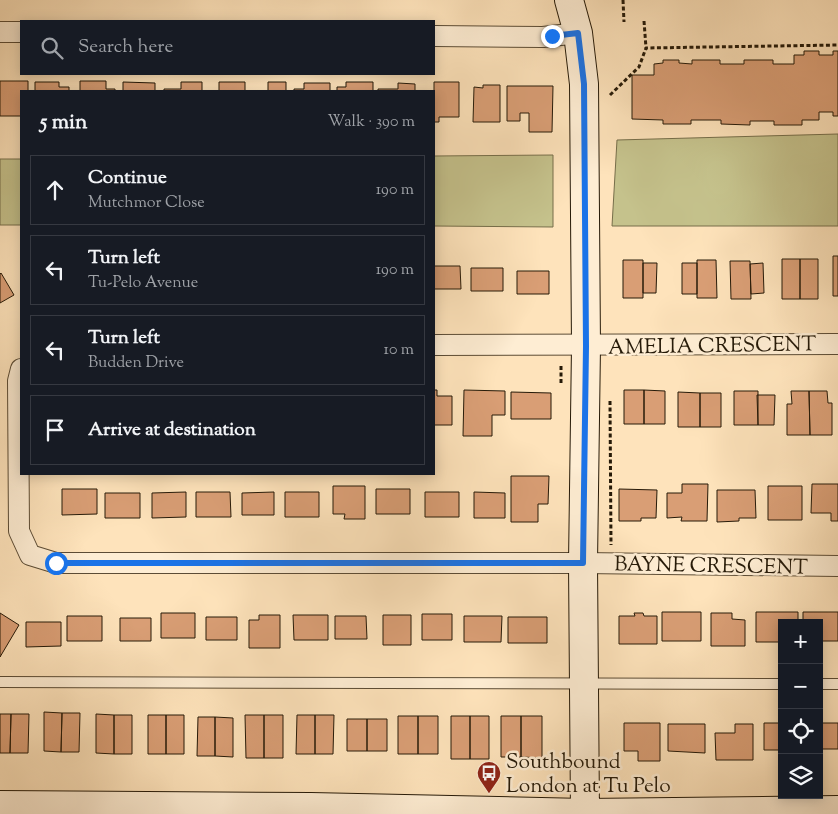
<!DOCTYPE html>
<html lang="en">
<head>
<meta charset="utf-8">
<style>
	body { margin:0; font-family:"Sorts Mill Goudy",serif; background:#20242c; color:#f1f3f6 }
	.controls { position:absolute; right:15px; bottom:15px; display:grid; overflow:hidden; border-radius:0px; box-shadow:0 2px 12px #0003 }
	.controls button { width:45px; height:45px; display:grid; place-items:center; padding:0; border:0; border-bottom:1px solid #363941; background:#171b24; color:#f1f3f6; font:25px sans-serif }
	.stop { position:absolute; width:15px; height:15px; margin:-11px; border:4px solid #1a73e8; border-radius:50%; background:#fff }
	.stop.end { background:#1a73e8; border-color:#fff; box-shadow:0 1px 5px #0008 }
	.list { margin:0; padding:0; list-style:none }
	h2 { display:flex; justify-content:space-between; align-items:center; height:65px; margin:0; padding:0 20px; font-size:21px }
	h2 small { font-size:16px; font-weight:400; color:#9ea1a6 }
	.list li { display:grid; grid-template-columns:32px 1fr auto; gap:15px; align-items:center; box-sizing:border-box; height:70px; margin:0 10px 10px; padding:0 10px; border:1px solid #363941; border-radius:0px }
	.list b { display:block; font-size:19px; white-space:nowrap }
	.list p { margin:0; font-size:16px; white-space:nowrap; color:#9ea1a6 }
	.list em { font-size:16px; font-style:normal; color:#9ea1a6 }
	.icon { flex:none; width:28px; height:28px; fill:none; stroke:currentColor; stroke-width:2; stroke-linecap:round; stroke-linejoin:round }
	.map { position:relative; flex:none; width:838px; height:814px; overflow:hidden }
	.search { position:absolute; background:#171b24; box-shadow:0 2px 12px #0003; left:20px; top:20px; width:415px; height:55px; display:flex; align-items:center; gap:12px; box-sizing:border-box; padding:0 18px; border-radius:0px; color:#9ea1a6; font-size:19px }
	.panel { position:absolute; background:#171b24; box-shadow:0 2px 12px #0003; left:20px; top:90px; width:415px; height:385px; border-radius:0px }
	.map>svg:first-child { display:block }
	.green { fill:#c5c28c; stroke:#766e4a }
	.building { fill:#d99e75; stroke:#261a08 }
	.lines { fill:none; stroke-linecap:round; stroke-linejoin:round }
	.lane-casing { stroke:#5c4c35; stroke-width:12 }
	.street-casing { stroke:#5c4c35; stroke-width:22 }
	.secondary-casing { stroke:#261a08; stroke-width:30 }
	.path { stroke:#261a08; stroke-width:3; stroke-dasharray:4 2.5; stroke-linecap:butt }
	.lane { stroke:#feedd3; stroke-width:10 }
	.street { stroke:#feedd3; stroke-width:20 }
	.secondary { stroke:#feedd3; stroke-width:28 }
	.route { stroke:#1a73e8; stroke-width:6 }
	.labels { text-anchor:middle; stroke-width:5; stroke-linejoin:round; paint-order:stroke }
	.street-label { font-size:21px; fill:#261a08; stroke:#feedd3 }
	.poi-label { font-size:21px; fill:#261a08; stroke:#feedd3; text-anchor:start }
</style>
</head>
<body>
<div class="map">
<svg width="838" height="814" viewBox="0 0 838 814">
	<rect width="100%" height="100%" fill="#fee3bb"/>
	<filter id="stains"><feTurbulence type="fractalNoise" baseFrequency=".004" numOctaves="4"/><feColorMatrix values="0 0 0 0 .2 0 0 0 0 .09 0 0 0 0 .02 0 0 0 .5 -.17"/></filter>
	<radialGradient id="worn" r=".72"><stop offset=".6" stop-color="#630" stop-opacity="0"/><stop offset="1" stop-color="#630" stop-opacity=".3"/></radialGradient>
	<!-- green -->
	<path class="green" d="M838,134V226H612L617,140Z
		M553,155V227L434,226V156Z
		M0,159H21V225H0Z"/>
	<!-- building -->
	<path class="building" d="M804,51H819V55H833V51H838V116H833V112H819V120H802V125H774V121H750V125L721,124V120H691V124H663V120L632,119V75H654V64L663,63V60H679V63L692,64V60H720V64H744V60H773V64H794V55H804Z
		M0,81H28V91H21V116H0Z
		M80,81H106V89H115V91H80Z
		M35,82H59V87H69V91H35Z
		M123,82L155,83V91H123Z
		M181,82H202V91H164V89H181Z
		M219,82H245V91H219Z
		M268,82H286V91H268Z
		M346,82H373V91H337V87H346Z
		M434,82H459V117H439V122H434Z
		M304,83H330V91H294V89H304Z
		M398,83L415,84V91H378V89H398Z
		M483,85H500V122H473L474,87L483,88Z
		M507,86H553L552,132H529V113H520V121H507Z
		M833,256H838V296H833Z
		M782,259H800V299H782Z
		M800,259H818V299H800Z
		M623,260H643V298H623Z
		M697,260H716L717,298H697Z
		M730,261H750L751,299H731Z
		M643,263H657L656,293H643Z
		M682,263H697V294H682Z
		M763,263L764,293L751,294L750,264Z
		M434,266H460L461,289H434Z
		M471,268H503V291H471Z
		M517,271H549V294H517Z
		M1,273L14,295L0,303V274Z
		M434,390H437V396H452V425H434Z
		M464,390L505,391V415H492V436H463Z
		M624,390H644V424H624Z
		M644,390L665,391V424H644Z
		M734,391H758V425H734Z
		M791,391H809L810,435H787V404H792Z
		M809,391H827L828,403H832V435H810Z
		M511,392L551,393V419H511Z
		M678,392L700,393V427H678Z
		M700,393H721V427H700Z
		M757,395H775L774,425H758Z
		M511,476H549L548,504H538V522H511Z
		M682,484H708L707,521H681L682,517L667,518V493H682Z
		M812,484H838V521H831V513H811Z
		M333,486H365V519H344L345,514H333Z
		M768,486H802V520H768Z
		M62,489H97V514L62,515Z
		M376,489H410V514H376Z
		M619,489L657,490L656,518H641V521H619Z
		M717,490H755L756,518H739V521L717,522Z
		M186,492V517L152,518V493Z
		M196,492H230L231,517H196Z
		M274,492V515H242V493Z
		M285,492H319V517H285Z
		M425,492H459V517H425Z
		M474,492L505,493V518H474Z
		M105,493H140V518H105Z
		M662,612H701V641H662Z
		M756,612H798V623H782V642H756Z
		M803,612H838V641H819V623H803Z
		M0,613L19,625L0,657Z
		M161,613H195V638H161Z
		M634,613H643L644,616H657V644H619V616H635Z
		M711,613H732V619L745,620V646H711Z
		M422,614H452V640H422Z
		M259,615H280V648H249V620H259Z
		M293,615H328V640H294Z
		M383,615H411V645H383Z
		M67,616H102V641H67Z
		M335,616H366L367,639H335Z
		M464,616H502L501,642H464Z
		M206,617H237V640H206Z
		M508,617H547V643H508Z
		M120,618H151V641H120Z
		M26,622H61V646L26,647Z
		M44,712L62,713L61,752L44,751Z
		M62,713H80L79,752H61Z
		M0,714H11L10,753H0Z
		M11,714H29L28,753H10Z
		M96,714L114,715V754L96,753Z
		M114,715H132V754H114Z
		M148,715H166V754H148Z
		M166,715H184V754H166Z
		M245,715H264V758H246Z
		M264,715H283V758H264Z
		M297,715H315V754H296Z
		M315,715H334L333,754H315Z
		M398,716H418V754H398Z
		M418,716H438V754H418Z
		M451,716H470V759H451Z
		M470,716H489V759H470Z
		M501,716H521V757H501Z
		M521,716H542V758L521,757Z
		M198,717H215V756H197Z
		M215,717L233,718V757L215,756Z
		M347,719H367V751H347Z
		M367,719H387V751H367Z
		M624,723H660V761H638V751H624Z
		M764,723H782V750H764Z
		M819,723H838V749H819Z
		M668,724H705V753L668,751Z
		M735,724H753V760H716L715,733H735Z"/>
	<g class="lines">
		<!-- lane casing -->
		<g class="lane-casing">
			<path id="lane" d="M0,682L782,684
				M819,684H838"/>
		</g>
		<!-- street casing -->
		<g class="street-casing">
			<path id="street" d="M0,32H21
				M434,36L543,37L578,33
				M434,345L838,344
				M21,369L18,381L19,531L30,555L56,563H583L838,566"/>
		</g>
		<!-- secondary casing -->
		<g class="secondary-casing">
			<path id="secondary" d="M569,0L578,33L584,84L586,346L583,563L585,814
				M0,805L311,807L585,813L838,810"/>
		</g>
		<!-- path -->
		<path class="path" d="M623,0L624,22
			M644,21L646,48
			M610,95L639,67L646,48L838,45
			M561,383V364
			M610,401L611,545"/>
		<!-- lane -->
		<use href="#lane" class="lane"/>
		<!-- street -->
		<use href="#street" class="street"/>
		<!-- secondary -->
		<use href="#secondary" class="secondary"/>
	</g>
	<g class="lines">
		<!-- route -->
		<path class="route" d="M56,563H583L586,346L584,84L578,33L552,36"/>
	</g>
	<!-- icons -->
	<defs>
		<g id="bus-pin" transform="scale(1.25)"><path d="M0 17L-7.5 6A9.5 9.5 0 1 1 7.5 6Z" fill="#8f2418" stroke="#feedd3"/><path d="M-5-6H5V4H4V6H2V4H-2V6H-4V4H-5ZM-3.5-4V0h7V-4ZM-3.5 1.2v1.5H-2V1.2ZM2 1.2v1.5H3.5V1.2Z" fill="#fff"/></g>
	</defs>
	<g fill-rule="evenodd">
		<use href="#bus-pin" x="489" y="773"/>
	</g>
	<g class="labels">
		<!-- street labels -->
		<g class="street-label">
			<text transform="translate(712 345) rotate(-1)" y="7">AMELIA CRESCENT</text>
			<text transform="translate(711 565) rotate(1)" y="7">BAYNE CRESCENT</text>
		</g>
		<!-- poi labels -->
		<g class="poi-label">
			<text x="506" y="768">Southbound<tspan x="506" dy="24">London at Tu Pelo</tspan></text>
		</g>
	</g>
	<rect width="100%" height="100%" filter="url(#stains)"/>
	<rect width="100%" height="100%" fill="url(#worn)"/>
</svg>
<div class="controls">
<button>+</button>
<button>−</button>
<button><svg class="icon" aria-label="locate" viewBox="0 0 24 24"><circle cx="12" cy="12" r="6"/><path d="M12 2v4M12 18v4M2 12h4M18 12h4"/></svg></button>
<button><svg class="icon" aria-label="layers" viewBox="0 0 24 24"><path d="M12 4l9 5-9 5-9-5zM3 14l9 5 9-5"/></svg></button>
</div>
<div class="stop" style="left:56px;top:563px"></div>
<div class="stop end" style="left:552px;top:36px"></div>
<div class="search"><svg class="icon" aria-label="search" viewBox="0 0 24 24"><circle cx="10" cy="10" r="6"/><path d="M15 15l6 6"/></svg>Search here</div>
<section class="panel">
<h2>5 min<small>Walk · 390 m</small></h2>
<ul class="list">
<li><svg class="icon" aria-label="ahead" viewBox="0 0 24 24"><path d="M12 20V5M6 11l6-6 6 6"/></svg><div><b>Continue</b><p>Mutchmor Close</p></div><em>190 m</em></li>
<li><svg class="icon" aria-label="left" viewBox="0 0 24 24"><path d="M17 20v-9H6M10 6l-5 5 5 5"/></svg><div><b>Turn left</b><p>Tu-Pelo Avenue</p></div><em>190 m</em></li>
<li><svg class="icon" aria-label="left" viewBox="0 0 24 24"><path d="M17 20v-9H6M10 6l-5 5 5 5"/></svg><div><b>Turn left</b><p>Budden Drive</p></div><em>10 m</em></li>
<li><svg class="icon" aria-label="arrive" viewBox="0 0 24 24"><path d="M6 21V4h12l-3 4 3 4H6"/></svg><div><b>Arrive at destination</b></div></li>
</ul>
</section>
</div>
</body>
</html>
